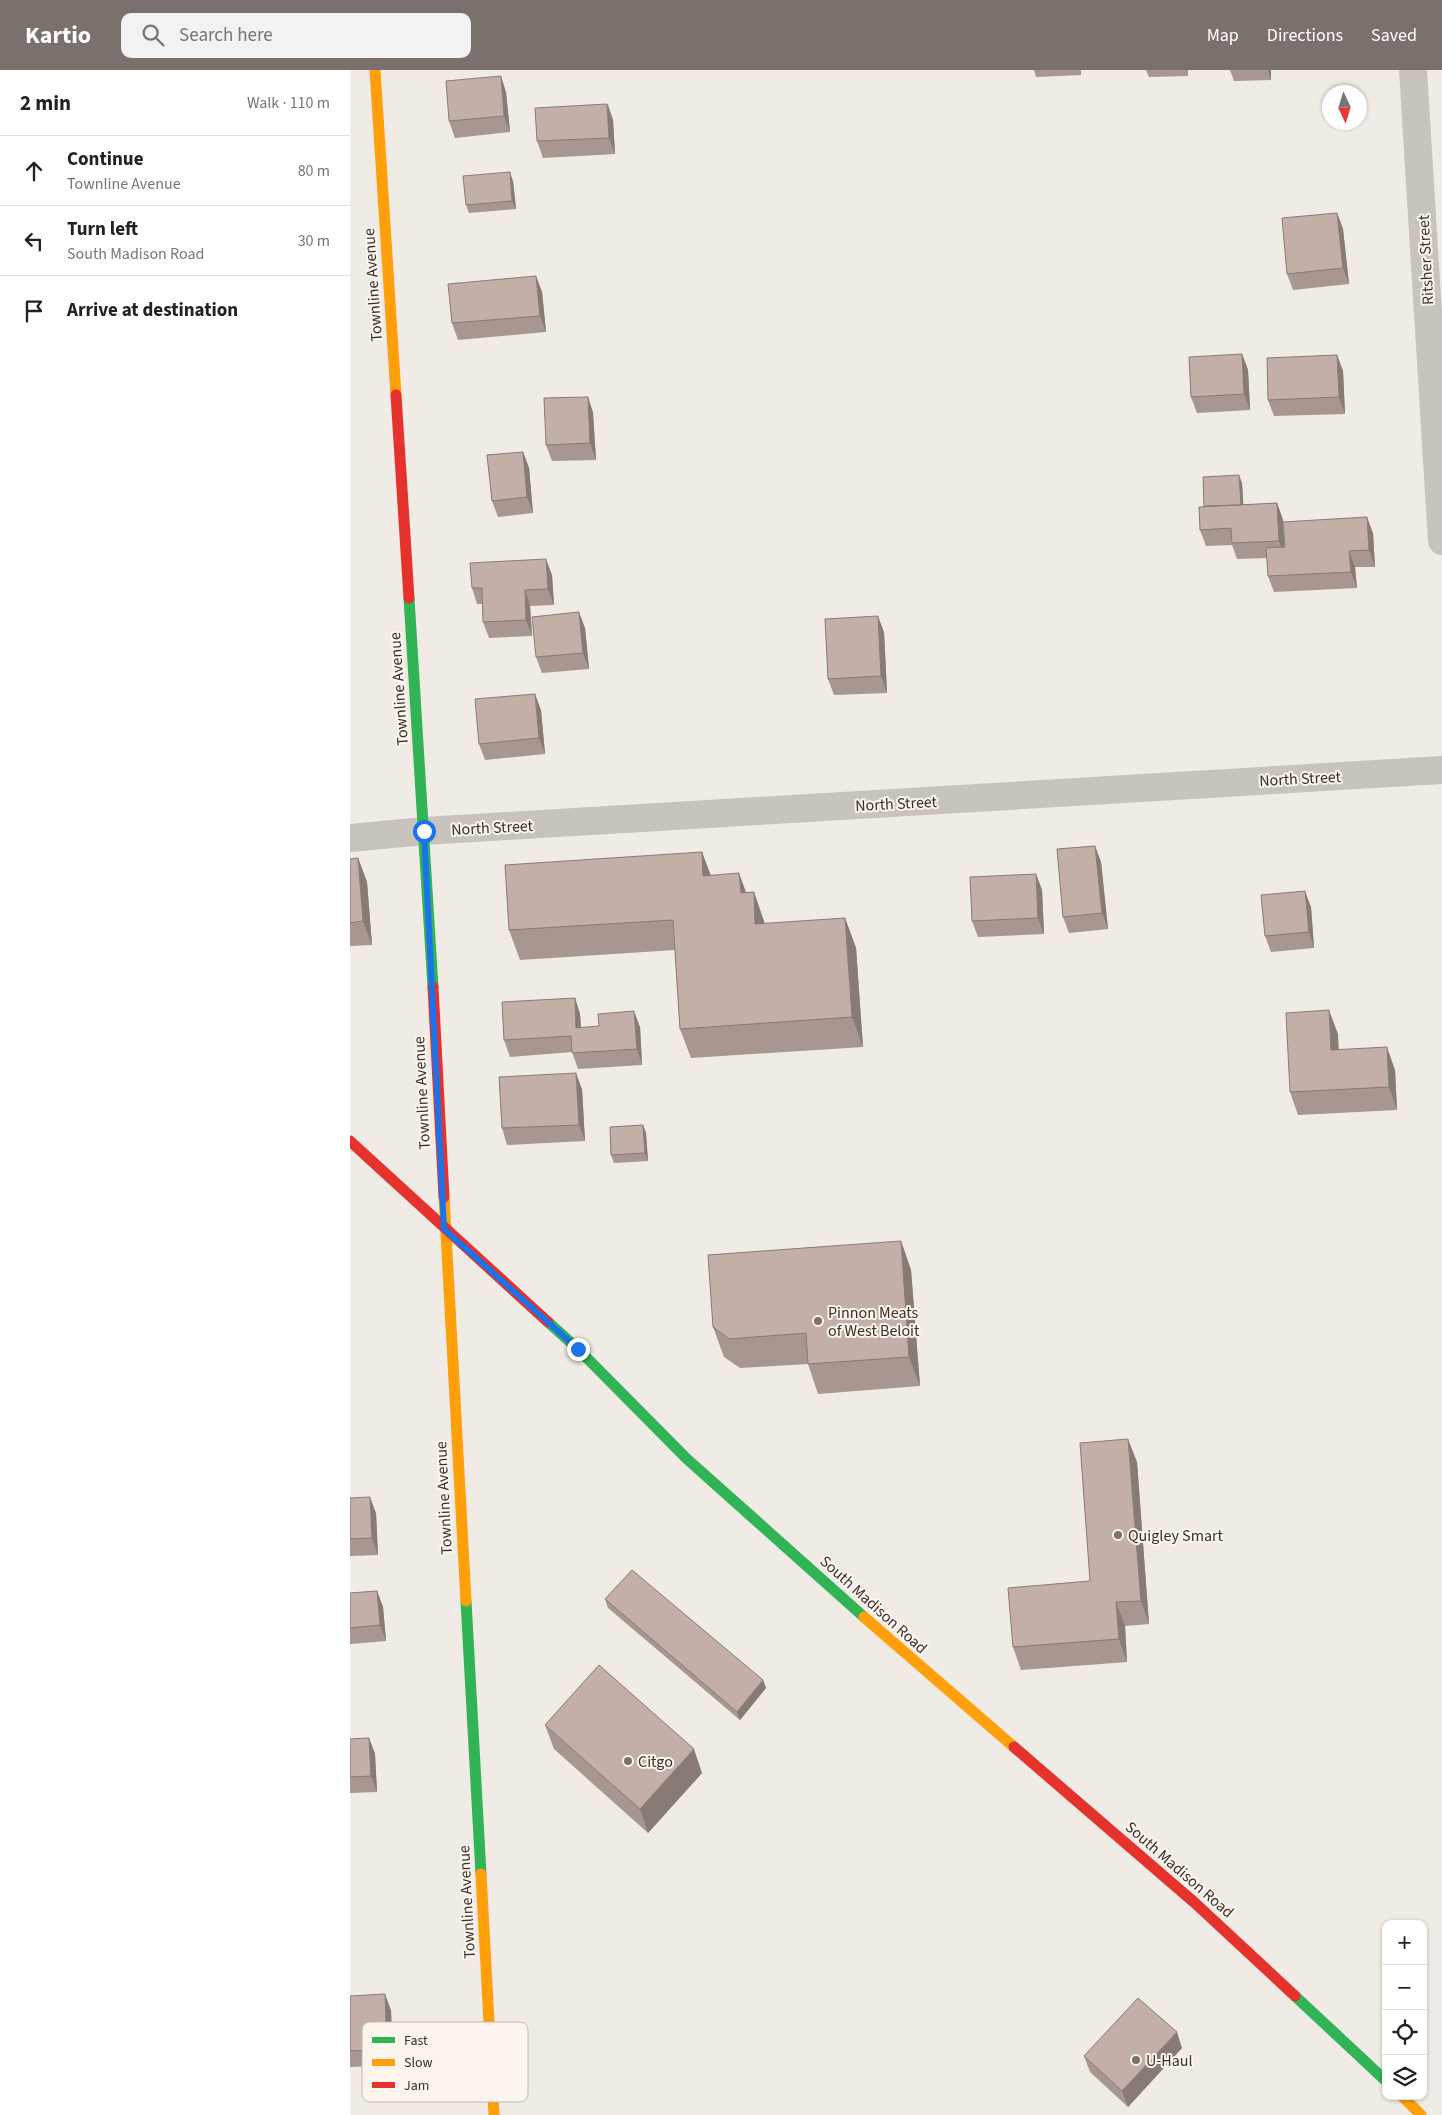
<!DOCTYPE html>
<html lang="en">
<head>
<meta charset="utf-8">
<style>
	body { margin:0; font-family:"Source Sans 3",sans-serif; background:#f2f2f2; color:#222 }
	.controls { position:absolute; right:15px; bottom:15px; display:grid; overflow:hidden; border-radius:10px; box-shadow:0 1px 4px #0004 }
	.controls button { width:45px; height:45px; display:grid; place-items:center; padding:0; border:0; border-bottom:1px solid #e0e0e0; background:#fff; color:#222; font:25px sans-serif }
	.compass { position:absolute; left:972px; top:15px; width:45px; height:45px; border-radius:50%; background:#fff; box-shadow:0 1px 4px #0004; rotate:176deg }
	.stop { position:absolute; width:15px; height:15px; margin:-11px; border:4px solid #1a73e8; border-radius:50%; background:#fff }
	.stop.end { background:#1a73e8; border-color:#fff; box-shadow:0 1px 5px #0008 }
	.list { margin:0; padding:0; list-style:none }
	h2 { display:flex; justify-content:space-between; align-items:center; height:65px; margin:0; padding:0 20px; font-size:21px }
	h2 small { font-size:16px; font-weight:400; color:#767676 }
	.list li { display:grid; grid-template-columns:32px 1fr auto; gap:15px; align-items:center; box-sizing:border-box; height:70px; padding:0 20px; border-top:1px solid #e0e0e0 }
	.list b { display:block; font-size:19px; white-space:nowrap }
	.list p { margin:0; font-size:16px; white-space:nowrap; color:#767676 }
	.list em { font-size:16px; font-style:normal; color:#767676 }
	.icon { flex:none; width:28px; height:28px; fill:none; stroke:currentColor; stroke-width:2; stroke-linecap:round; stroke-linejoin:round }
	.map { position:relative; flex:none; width:1092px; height:2045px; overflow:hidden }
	header { display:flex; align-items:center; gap:30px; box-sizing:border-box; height:70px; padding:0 25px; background:#7a716c; color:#fff }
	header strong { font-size:24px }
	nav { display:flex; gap:28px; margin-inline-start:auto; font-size:18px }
	.search { width:350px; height:45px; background:#f2f2f2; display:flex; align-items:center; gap:12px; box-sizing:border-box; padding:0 18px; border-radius:10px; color:#767676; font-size:19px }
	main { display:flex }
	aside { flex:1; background:#fff }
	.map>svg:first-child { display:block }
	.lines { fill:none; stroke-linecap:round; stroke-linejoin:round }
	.street { stroke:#c9c3be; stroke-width:28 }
	.fast { stroke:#30b455; stroke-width:11 }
	.slow { stroke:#ff9f0a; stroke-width:11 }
	.jam { stroke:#e5322d; stroke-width:11 }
	.wall { fill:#a89690 }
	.shaded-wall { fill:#887a75 }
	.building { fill:#c3afa7; stroke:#887a75 }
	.route { stroke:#1a73e8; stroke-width:6 }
	.poi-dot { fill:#7a716c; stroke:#fbf5ee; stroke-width:2 }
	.labels { text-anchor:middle; stroke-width:4; stroke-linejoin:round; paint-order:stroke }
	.street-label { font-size:16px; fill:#3b302b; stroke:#fbf5ee }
	.poi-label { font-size:16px; fill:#3b302b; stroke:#fbf5ee; text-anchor:start }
	.key { fill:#fbf5ee; stroke:#c1bab4; stroke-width:1 }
	.key-label { font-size:14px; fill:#3b302b }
</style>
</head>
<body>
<header>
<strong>Kartio</strong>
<div class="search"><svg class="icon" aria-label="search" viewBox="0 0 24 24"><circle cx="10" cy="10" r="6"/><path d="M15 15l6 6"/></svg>Search here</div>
<nav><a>Map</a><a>Directions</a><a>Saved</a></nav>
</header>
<main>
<aside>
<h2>2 min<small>Walk · 110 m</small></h2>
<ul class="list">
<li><svg class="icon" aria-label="ahead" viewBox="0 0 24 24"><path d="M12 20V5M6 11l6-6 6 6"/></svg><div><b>Continue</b><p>Townline Avenue</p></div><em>80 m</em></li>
<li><svg class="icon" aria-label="left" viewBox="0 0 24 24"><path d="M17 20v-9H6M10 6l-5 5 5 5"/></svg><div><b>Turn left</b><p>South Madison Road</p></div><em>30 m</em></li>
<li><svg class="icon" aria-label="arrive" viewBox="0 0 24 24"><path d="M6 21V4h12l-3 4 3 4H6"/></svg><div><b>Arrive at destination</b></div></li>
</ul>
</aside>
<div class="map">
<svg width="1092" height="2045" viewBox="0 0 1092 2045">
	<rect width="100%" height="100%" fill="#f0ebe5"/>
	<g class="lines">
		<!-- street -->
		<path class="street" d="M1063,0L1092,471
			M0,768L74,761L1092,700"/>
		<!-- fast -->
		<path class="fast" d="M59,528L83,917
			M198,1252L228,1279L337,1389L514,1547
			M116,1531L131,1804
			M945,1926L1036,2011"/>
		<!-- slow -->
		<path class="slow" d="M25,0L46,325
			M94,1127L116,1531
			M514,1547L664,1677
			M131,1804L144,2045
			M1052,2026L1071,2045"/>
		<!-- jam -->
		<path class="jam" d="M46,325L59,528
			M83,917L94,1127
			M0,1071L198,1252
			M664,1677L845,1833L945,1926"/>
	</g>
	<!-- wall -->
	<path class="wall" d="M684,0H731V5L686,7Z
		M796,0H838V6L799,7Z
		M880,0H921V10L884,11Z
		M156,22L160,62L105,68L99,51Z
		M258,34L263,50L265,84L193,88L187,71Z
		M163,111L166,139L119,143L116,135Z
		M987,143L993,159L999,214L943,220L937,204Z
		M186,206L192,222L196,262L108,270L102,253Z
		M892,284L898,300L900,340L847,343L841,327Z
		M987,285L993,301L995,344L924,346L918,330Z
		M238,327L243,343L246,390L202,391L196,375Z
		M173,382L179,398L183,443L148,447L142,431Z
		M892,413L893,435L927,433L933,450L934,477L1023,463L1025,497H1005L1007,518L924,522L918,506L917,488L887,489L882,475L856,476L850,460L854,436Z
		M202,505L204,535L180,536L182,566L139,568L133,552V534H127L122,518Z
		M235,558L239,599L192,603L186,587Z
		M534,562L537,623L484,625L478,609Z
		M191,640L195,684L135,690L129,674Z
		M745,776L751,792L758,859L719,863L713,847Z
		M352,782L360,805L397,823L404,822L415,854L495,848L506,878L513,977L341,988L330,959L325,880L170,890L159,860Z
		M8,788L17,812L22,875L0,876V789Z
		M686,804L692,820L694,864L628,867L622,851Z
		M961,837L964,878L921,882L915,866Z
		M225,928L230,944L231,958L249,956L290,957L292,995L228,999L222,982L160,987L154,970Z
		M988,964V979L1045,1000L1047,1040L948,1045L940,1022Z
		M232,1019L235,1071L157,1075L152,1058Z
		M293,1055L296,1063L298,1091L264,1093L261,1085Z
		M551,1171L561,1200L570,1316L468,1324L458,1294L390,1298L374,1287L363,1257Z
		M787,1392L799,1554L775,1556L777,1592L671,1600L663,1577L740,1511Z
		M0,1428L26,1443L28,1485L0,1486Z
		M27,1521L33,1537L36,1571L0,1574V1523Z
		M255,1529L413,1610L416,1618L390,1650L258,1538Z
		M195,1655L352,1703L298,1763L204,1679Z
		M19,1668L25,1684L27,1722L0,1723V1669Z
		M0,1926L41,1940L43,1995L0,1997Z
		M832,1978L778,2037L740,2002L734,1986Z"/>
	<!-- shaded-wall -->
	<path class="shaded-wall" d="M918,0H921V10Z
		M151,6L156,22L160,62L154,46Z
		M257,34L263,50L265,84L259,68Z
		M160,102L163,111L166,139L162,131Z
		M987,143L993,159L999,214L993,198Z
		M186,206L192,222L196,262L190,246Z
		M892,284L898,300L900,340L894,324Z
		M987,285L993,301L995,344L989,327Z
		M238,327L243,343L246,390L240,373Z
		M173,382L179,398L183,443L177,427Z
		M889,405L892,413L894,444L891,436Z
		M927,433L933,450L935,487L929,471Z
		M1017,447L1023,463L1025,497L1019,480Z
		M999,481L1005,497L1007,518L1001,502Z
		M196,489L202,505L204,535L198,519Z
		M175,520L180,536L182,566L176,550Z
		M229,542L235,558L239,599L233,583Z
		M528,546L534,562L537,623L531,606Z
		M185,624L191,640L195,684L189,668Z
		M745,776L751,792L758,859L752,843Z
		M352,782L363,811L353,806Z
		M8,788L17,812L22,875L13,851Z
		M389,803L400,833L391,823Z
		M686,804L692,820L694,864L688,848Z
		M955,821L961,837L964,878L959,862Z
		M404,822L414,852L416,884L405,854Z
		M495,848L506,878L513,977L502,947Z
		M225,928L230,944L232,974L226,958Z
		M979,940L988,964L990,1003L981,980Z
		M284,941L290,957L292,995L287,979Z
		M1037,977L1045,1000L1047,1040L1039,1017Z
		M226,1003L232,1019L235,1071L229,1055Z
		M293,1055L296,1063L298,1091L295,1083Z
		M551,1171L561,1200L570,1316L559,1287Z
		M778,1369L787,1392L799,1554L791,1531Z
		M20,1427L26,1443L28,1485L22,1468Z
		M27,1521L33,1537L36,1571L30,1555Z
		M766,1532L775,1556L777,1592L769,1569Z
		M413,1610L416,1618L390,1650L387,1642Z
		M19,1668L25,1684L27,1722L21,1706Z
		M344,1679L352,1703L298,1763L290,1739Z
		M35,1924L41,1940L43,1995L37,1979Z
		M827,1962L832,1978L778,2037L772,2021Z"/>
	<!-- building -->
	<path class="building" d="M151,6L154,46L99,51L96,11Z
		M257,34L259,68L187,71L185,38Z
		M160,102L162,131L116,135L113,106Z
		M987,143L993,198L937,204L932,148Z
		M186,206L190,246L102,253L98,214Z
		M892,284L894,324L841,327L839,287Z
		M987,285L989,327L918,330L917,288Z
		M238,327L240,373L196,375L194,328Z
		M173,382L177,427L142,431L137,385Z
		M889,405L891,435L854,436L853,407Z
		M927,433L929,471L882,473L881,458L850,460L849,437Z
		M1017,447L1019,480L999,481L1001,502L918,506L916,478L935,477L933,452Z
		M196,489L198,519L175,520L176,550L133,552L132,518H122L120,493Z
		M229,542L233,583L186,587L182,547Z
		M528,546L531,606L478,609L475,549Z
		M185,624L189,668L129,674L125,629Z
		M745,776L752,843L713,847L707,779Z
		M352,782L353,806L389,803L391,823L404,822L405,854L495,848L502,947L330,959L323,850L159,860L155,795Z
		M8,788L13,851L0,853V789Z
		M686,804L688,848L622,851L620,807Z
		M955,821L959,862L915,866L911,825Z
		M225,928L226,958L249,956L248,944L284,941L287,979L222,983L221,966L154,970L152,932Z
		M979,940L981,980L1037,977L1039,1017L940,1022L936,943Z
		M226,1003L229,1055L152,1058L149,1007Z
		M293,1055L295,1083L261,1085L260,1057Z
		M551,1171L559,1287L458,1294L456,1263L379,1269L363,1257L358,1185Z
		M778,1369L791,1531L766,1532L769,1569L663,1577L658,1518L740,1511L730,1373Z
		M20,1427L22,1468L0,1469V1428Z
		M282,1500L413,1610L387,1642L255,1529Z
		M27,1521L30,1555L0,1558V1523Z
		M249,1595L344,1679L290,1739L195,1655Z
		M19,1668L21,1706L0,1707V1669Z
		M35,1924L37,1979L0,1981V1926Z
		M788,1928L827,1962L772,2021L734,1986Z"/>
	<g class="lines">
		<!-- route -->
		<path class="route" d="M74,761L94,1159L228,1279"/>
	</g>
	<!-- markers -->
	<g class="poi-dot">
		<circle cx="468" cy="1251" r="5"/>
		<circle cx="768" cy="1465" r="5"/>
		<circle cx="278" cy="1691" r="5"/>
		<circle cx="786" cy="1990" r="5"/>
	</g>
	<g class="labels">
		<!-- street labels -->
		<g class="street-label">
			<text transform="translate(1075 190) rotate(-93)" y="6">Ritsher Street</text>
			<text transform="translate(22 215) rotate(-94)" y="6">Townline Avenue</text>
			<text transform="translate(48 619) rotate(-94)" y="6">Townline Avenue</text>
			<text transform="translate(950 708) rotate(-3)" y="6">North Street</text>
			<text transform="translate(546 733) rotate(-3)" y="6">North Street</text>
			<text transform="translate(142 757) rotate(-3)" y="6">North Street</text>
			<text transform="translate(71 1023) rotate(-93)" y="6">Townline Avenue</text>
			<text transform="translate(93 1428) rotate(-93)" y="6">Townline Avenue</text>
			<text transform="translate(524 1534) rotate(42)" y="6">South Madison Road</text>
			<text transform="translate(830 1799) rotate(41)" y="6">South Madison Road</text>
			<text transform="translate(116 1832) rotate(-93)" y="6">Townline Avenue</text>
		</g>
		<!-- poi labels -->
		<g class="poi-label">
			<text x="478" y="1248">Pinnon Meats<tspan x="478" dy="18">of West Beloit</tspan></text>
			<text x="778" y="1471">Quigley Smart</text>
			<text x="288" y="1697">Citgo</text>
			<text x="796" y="1996">U-Haul</text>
		</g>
	</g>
	<!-- legend -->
	<rect x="12" y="1952" width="166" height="80" rx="8" class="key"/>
	<rect x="22" y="1967" width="23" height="6" fill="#30b455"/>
	<rect x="22" y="1989" width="23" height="7" fill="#ff9f0a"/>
	<rect x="22" y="2012" width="23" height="6" fill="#e5322d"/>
	<g class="key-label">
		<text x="54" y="1975">Fast</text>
		<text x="54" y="1997">Slow</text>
		<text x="54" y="2020">Jam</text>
	</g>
</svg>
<div class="controls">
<button>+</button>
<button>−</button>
<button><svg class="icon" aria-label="locate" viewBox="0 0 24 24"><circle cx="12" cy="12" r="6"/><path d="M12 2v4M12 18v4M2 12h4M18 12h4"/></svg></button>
<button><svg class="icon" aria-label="layers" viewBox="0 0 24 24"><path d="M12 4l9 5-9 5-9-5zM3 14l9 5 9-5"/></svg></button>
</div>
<svg class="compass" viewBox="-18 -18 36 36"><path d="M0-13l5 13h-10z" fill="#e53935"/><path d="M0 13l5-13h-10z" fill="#767676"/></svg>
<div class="stop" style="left:74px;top:761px"></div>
<div class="stop end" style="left:228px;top:1279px"></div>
</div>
</main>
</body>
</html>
